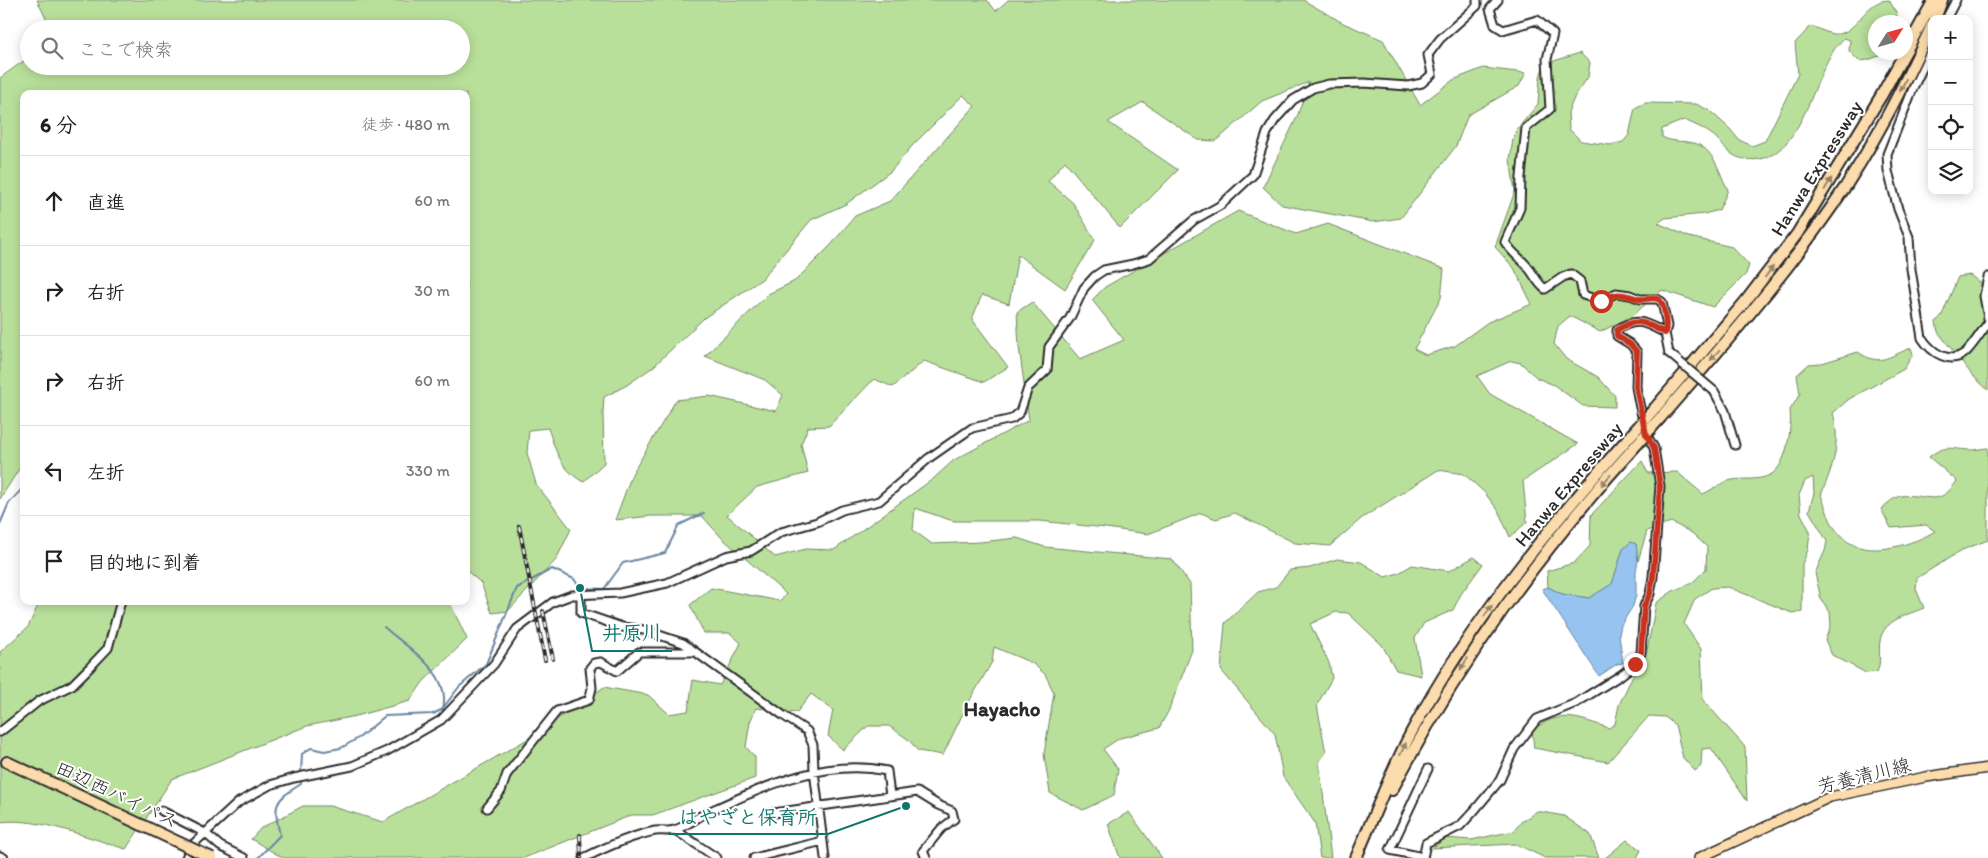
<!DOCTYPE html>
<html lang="ja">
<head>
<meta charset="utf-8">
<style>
	body { margin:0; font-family:Itim,"Klee One",sans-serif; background:#f6f6f6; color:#222 }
	.controls { position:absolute; right:15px; top:15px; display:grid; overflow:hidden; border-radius:10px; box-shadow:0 2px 12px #0003 }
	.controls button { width:45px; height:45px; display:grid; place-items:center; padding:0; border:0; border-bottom:1px solid #e0e0e0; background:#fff; color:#222; font:25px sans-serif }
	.compass { position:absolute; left:1868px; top:15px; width:45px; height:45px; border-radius:50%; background:#fff; box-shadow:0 2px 12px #0003; rotate:53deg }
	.stop { position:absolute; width:15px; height:15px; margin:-11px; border:4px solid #c8321e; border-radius:50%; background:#fff }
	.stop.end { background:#c8321e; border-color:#fff; box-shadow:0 1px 5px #0008 }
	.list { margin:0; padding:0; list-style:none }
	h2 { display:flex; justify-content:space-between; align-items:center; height:65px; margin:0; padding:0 20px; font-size:21px }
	h2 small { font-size:16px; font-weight:400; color:#767676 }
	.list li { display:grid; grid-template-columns:32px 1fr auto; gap:15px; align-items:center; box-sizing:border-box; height:90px; padding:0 20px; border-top:1px solid #e0e0e0 }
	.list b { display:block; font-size:19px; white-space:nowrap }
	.list em { font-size:16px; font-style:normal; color:#767676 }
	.icon { flex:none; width:28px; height:28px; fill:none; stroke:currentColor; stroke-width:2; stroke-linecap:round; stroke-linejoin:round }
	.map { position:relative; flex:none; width:1988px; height:858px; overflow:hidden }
	.search { position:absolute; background:#fff; box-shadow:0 2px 12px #0003; left:20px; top:20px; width:450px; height:55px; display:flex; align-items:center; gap:12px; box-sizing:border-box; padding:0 18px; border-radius:28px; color:#767676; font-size:19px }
	.panel { position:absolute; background:#fff; box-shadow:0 2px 12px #0003; left:20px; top:90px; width:450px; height:515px; border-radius:10px }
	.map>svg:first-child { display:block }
	.green { fill:#b9e09b; stroke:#728663 }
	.water { fill:#96c3f0; stroke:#6b86a1 }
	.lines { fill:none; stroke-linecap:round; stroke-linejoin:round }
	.stream { stroke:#6b86a1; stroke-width:2 }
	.highway-tunnel { stroke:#d5d5d5; stroke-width:10; stroke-dasharray:10 5; stroke-linecap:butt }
	.minor-casing { stroke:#2b2b2b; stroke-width:11 }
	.major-casing { stroke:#2b2b2b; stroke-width:12 }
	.highway-casing { stroke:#2b2b2b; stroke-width:14 }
	.minor { stroke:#fff; stroke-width:7 }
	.major { stroke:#fcdcac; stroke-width:9 }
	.highway { stroke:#fcdcac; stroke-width:10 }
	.rail-casing { stroke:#2b2b2b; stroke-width:4 }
	.rail { stroke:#fff; stroke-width:2; stroke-dasharray:5.5; stroke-linecap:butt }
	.minor-bridge-casing { stroke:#2b2b2b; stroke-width:11; stroke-linecap:butt }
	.highway-bridge-casing { stroke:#2b2b2b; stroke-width:14; stroke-linecap:butt }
	.minor-bridge { stroke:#fff; stroke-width:7 }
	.highway-bridge { stroke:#fcdcac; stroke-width:10 }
	.oneway { fill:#94846c }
	.route { stroke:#c8321e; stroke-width:6 }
	.labels { text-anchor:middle; stroke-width:4; stroke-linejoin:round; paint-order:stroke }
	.street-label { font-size:19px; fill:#2b2b2b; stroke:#fff }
	.quarter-label { font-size:21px; font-weight:bold; fill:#2b2b2b; stroke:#fff }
	.leader { fill:none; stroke:#0f766e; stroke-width:2 }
	.callout-dot { fill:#0f766e; stroke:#fff; stroke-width:2 }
	.callout-label { font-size:20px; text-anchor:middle; font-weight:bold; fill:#0f766e; stroke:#fff; stroke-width:4; stroke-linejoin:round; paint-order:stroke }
</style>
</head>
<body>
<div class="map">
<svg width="1988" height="858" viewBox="0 0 1988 858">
	<rect width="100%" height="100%" fill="#fff"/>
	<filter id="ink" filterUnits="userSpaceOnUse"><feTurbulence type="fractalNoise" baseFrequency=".02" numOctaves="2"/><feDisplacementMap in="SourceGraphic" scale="10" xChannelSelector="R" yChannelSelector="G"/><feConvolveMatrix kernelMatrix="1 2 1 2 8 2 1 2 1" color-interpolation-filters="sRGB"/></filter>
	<g filter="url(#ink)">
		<!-- green -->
		<path class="green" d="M37,0H987L996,11L1008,0H1303L1343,23L1383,40L1420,105L1453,80L1483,68L1526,73L1519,86L1468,115L1456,146L1401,218L1373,222L1282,205L1263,187L1297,117L1309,82L1262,101L1216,141L1198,140L1143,102L1108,122L1178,170L1120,228L1065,161L1048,181L1073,203L1095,240L1065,289L1018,255L1009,304L982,295L972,319L1008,367L984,382L924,361L893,387L874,379L829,426L808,427L801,444L808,473L757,487L727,515L775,557L806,549L834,550L933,479L954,460L1029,420L1019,347L1017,312L1032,302L1080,359L1124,340L1092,300L1105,287L1238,211L1296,234L1328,224L1444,269L1441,298L1414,349L1426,355L1455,346L1488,322L1532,304L1514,268L1495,247L1515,191L1510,159L1513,139L1518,128L1538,104L1540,77L1544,64L1580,53L1590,63L1588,77L1575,96L1568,112L1569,129L1581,141L1610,145L1623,142L1629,135L1635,108L1645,103L1696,104L1710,111L1730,129L1739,140L1752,146L1765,141L1798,74L1795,43L1811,26C1818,28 1826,33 1833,34C1857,37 1863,0 1889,0L1897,14L1895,22H1876V52L1887,53L1868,60L1859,61L1849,51L1850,40L1844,38C1840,43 1835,47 1832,53C1810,87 1797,173 1740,158C1727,154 1723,144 1714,136C1705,129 1694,124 1684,120L1662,129V137C1673,143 1686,140 1697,144C1715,151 1720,175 1728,190L1719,210L1704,214L1665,218L1658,223L1689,237L1732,247L1749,265L1746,274L1713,307L1662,290L1632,316L1600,332L1570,316L1558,326L1554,344L1566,359L1598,377L1615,396V407L1583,406L1554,385L1537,378L1521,363L1511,361L1477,376L1490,394L1578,444L1523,481L1527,522L1510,537L1498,510L1484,492L1464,474L1438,470L1362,518L1330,546L1295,543L1235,513L1216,519L1201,513L1148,534L1106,528L1040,521H953L915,508L913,530L932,544L980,542L1017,538L1045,547L1172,559L1190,584L1192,650L1169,710L1159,728L1120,738L1103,749L1118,769L1114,795L1083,810L1050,793L1044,754L1054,693L1045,674L1032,663L994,647L992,662L966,707L943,755L918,751L909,740L889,726H868L843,750L828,736L833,710L811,694L797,712L756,708L750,722L746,747L755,757V778L653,815H632L524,858H283L251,839L261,828L303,806H330L383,822L531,737L604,687L648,695L669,714L688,711L693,680L720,685L741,643L730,633H704L690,605L711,588L780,601L786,594L722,538L702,516H651L615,520L632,474L676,400L709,396L776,411L783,395L765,380L705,356L768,294L795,281L831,245L855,216L890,201L975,106L963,95L912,146L891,171L846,204L811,220L762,279L704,318L653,367L627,385L604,397L603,413L604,463L583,482C560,468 556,452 548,428L529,430L527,453L536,484L571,529L556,560L508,611L492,613L481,583L466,570V94H24V461L0,499V78L29,57V66H461V29H51Z
			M1970,275L1988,289V390L1973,376L1938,332L1936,322L1942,315L1958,277Z
			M1911,348L1913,354L1904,369L1849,399L1833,413C1841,445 1833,466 1821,495C1825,505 1829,521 1836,530C1840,534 1845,541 1850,543C1872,557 1915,544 1935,531L1926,525L1891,528L1881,509C1887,504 1894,497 1901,496C1928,493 1938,509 1957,481L1929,457C1946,443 1954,450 1972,450C1977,450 1983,448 1988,448V540L1962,550L1917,578L1916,589L1924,608C1907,615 1883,620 1880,641C1878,652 1882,661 1877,672L1866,673L1832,655L1825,640L1831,625L1830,612L1821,599L1815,573L1825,551L1827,541L1809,511L1814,493L1813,477L1805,481L1799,495L1801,514L1810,531L1808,550L1802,564V611L1792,613L1728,587L1712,588L1695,599L1684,624L1701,649L1703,700L1745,747L1747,801L1711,748L1702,749L1701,766L1695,771L1683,758L1675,725L1665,717L1649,716L1608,762L1534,748L1532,731C1559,708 1580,719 1609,728L1615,724L1619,705L1634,673L1647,651L1656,603L1673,591L1692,583L1706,569L1707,547L1692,533L1671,522L1647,531L1638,561L1636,544L1631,542L1623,549L1612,584L1589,598L1562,594L1548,587L1547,571L1574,563L1590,546L1591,515L1642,461L1648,473L1677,472L1703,494C1712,490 1722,482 1732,480C1744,478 1758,481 1770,475C1787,467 1792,427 1790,410L1800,394L1797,375L1809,364L1822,363L1858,352C1880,367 1887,357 1911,348Z
			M1474,557L1483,564L1461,594L1453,610L1424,623L1415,638L1421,676L1396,670L1382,645L1348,613L1336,612L1310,624L1329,663L1332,678L1317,705L1326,753L1319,761L1331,858H1320L1315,823L1283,777L1275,734L1221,670L1225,623L1258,592L1276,587L1290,570L1310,568L1337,559L1361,562L1385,577L1399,573L1412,565L1449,571Z
			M40,601H449L467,639L423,682L410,701L356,716L307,726L172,779L126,849C88,838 40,817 0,822V652L28,627Z
			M1537,811L1564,816L1590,834L1599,858H1545L1516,844L1432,848L1446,838L1471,840L1514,831L1521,822Z
			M1129,812L1162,858H1120L1108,824Z
			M1627,840L1641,850L1637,858H1605Z"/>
		<!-- water -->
		<path class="water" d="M1631,542L1636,544L1638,561L1636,571V595L1633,606L1621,625L1619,635L1623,663L1617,664L1599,676L1542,589L1548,587L1562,594L1589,598L1612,584L1623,549Z"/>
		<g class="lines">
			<!-- stream -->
			<path class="stream" d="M0,524L9,503L24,487
				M443,708L459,687L486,664L517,588L552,569L574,579L580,588L604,589L623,563L665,553L679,525L704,513
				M301,774L302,754L311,748L324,751L341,748L360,737L385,716L433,714L443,709C452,672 407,648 384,627
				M258,858L280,835C273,804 274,801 301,784V779"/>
			<!-- highway-tunnel -->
			<path class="highway-tunnel" d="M0,758L7,762"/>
			<!-- minor casing -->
			<g class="minor-casing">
				<path id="minor" d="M1498,0L1490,9L1495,25L1503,30L1537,20L1553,34L1547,59L1550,109L1526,128L1521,177L1520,208L1505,242C1511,252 1520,258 1527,266C1534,274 1537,283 1545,289L1563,277L1571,274L1580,281L1583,295L1601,301L1616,293L1630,295L1640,299H1657L1662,302L1667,326L1665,333L1669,353
					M1946,19L1956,0
					M1932,48L1914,86L1887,154L1888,171L1898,209L1909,237L1911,269L1922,338C1931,352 1950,366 1966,352C1974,344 1981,332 1988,323
					M1988,277L1984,296L1988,318
					M1714,391L1725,411L1735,445
					M581,594V613L622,627L644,630L683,643L784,716L807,731L813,745L814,771L825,858
					M0,732L39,701L72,685L90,667L108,648L121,601
					M487,808L501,791L507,774L557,711L589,700L592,688L590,668L594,663L601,662L617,671L639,652H694
					M162,811L205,833L220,846L244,858
					M767,814L917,792L938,805L952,811L954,819L941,829L923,851L926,858
					M675,830L717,858
					M0,856L4,858
					M1423,857L1390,850L1428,769
					M186,858L190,847L239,802L270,785L294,778L352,766L387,751L441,720L494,664L517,629L553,602L572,595L620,593L667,583L726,556L751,551L781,532L817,522L842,510L879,501L929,458L972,428L1012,419L1020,412L1028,388L1047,370L1049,347L1070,318L1084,288L1095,276L1104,270L1133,264L1149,259L1194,220L1221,205L1253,175L1267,133L1275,120L1293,100L1313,88L1329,84L1364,83L1408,86L1422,83L1432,74L1428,55L1440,39L1477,6V0
					M584,858C606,847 630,836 655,831C661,830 668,832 674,830C686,827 697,817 708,812C764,787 823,758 887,771L890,796
					M754,858L823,841
					M1423,858L1426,843L1460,826L1474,811L1500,780L1514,749L1537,719L1576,703L1621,675L1635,664L1641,653L1644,606L1650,594L1653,577L1660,486L1654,448L1646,434L1639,403L1636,387L1637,352L1630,344L1617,336V330C1637,316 1646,323 1665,333"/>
			</g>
			<!-- major casing -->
			<g class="major-casing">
				<path id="major" d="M1699,858L1830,797L1926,777L1988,768"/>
			</g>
			<!-- highway casing -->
			<g class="highway-casing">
				<path id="highway" d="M1935,19L1942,0
					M1655,408L1745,302L1797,234L1881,96L1934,0
					M1661,417C1721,348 1781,280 1833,205C1872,149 1903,87 1932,25
					M7,762L146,827
					M1392,790C1459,662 1540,551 1638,443
					M1356,858C1374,816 1390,773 1411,733C1469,624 1549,527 1631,435"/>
			</g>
			<!-- minor -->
			<use href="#minor" class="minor"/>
			<!-- major -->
			<use href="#major" class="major"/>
			<!-- highway -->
			<use href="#highway" class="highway"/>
			<!-- rail casing -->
			<g class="rail-casing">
				<path id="rail" d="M519,526L545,660
					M543,611L553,659
					M580,835L581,858"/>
			</g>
			<!-- rail -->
			<use href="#rail" class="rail"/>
			<!-- minor-bridge casing -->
			<g class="minor-bridge-casing">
				<path id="minor-bridge" d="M1669,353L1714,391"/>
			</g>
			<!-- highway-bridge casing -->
			<g class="highway-bridge-casing">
				<path id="highway-bridge" d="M1631,435L1655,408
					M1638,443L1661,417
					M146,827L212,858"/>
			</g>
			<!-- minor-bridge -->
			<use href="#minor-bridge" class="minor-bridge"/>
			<!-- highway-bridge -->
			<use href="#highway-bridge" class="highway-bridge"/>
		</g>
		<!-- one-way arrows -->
		<defs><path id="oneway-solid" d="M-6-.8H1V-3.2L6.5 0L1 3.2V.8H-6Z" transform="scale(1.25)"/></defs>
		<g class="oneway">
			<use href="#oneway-solid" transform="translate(1903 85) rotate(116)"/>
			<use href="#oneway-solid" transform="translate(1828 184) rotate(-59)"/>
			<use href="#oneway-solid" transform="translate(1769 272) rotate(-53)"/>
			<use href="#oneway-solid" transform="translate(1715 355) rotate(131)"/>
			<use href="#oneway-solid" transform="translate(1606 480) rotate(131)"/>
			<use href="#oneway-solid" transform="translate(1488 611) rotate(-54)"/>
			<use href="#oneway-solid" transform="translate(1464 664) rotate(122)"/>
			<use href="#oneway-solid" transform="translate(1403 749) rotate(-65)"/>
		</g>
	</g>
	<g class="lines" filter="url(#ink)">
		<!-- route -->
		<path class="route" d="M1601,301C1621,291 1619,294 1639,299C1645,300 1653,297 1658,299C1665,302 1667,326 1665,333C1646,323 1637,316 1617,330V336L1630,344L1637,352L1636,387L1639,402L1646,434L1654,448L1660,486L1653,577L1650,594L1644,606L1641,652L1635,664"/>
	</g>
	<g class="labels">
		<!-- street labels -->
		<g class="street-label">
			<text transform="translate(1816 168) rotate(-58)" y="7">Hanwa Expressway</text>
			<text transform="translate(1568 484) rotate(-50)" y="7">Hanwa Expressway</text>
			<text transform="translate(1864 775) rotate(-14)" y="7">芳養清川線</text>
			<text transform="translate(117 794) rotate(25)" y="7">田辺西バイパス</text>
		</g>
		<!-- quarter labels -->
		<g class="quarter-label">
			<text x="1002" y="716">Hayacho</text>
		</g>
	</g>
	<!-- callouts -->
	<path class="leader" d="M580 588L592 651H672M906 806L828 834H668"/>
	<g class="callout-dot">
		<circle cx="580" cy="588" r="5"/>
		<circle cx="906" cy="806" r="5"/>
	</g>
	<g class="callout-label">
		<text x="632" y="640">井原川</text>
		<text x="748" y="824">はやざと保育所</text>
	</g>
</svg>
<div class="controls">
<button>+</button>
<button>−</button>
<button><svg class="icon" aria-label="locate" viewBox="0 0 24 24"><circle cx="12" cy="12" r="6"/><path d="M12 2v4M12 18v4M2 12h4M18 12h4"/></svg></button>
<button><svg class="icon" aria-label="layers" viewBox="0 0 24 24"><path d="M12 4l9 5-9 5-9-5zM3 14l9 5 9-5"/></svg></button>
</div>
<svg class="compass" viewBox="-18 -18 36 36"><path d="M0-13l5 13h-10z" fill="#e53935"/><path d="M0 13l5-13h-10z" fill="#767676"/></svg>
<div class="stop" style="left:1601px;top:301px"></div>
<div class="stop end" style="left:1635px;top:664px"></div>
<div class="search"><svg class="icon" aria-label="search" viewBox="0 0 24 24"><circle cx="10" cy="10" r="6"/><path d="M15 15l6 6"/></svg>ここで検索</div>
<section class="panel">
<h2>6 分<small>徒歩 · 480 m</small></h2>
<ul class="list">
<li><svg class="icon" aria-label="ahead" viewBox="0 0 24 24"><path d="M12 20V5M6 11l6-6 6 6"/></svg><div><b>直進</b></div><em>60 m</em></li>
<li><svg class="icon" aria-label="right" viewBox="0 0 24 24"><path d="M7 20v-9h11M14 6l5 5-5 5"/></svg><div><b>右折</b></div><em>30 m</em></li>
<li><svg class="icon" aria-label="right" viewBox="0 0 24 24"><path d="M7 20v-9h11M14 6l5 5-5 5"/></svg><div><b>右折</b></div><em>60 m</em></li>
<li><svg class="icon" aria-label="left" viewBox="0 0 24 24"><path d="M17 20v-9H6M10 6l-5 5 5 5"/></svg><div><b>左折</b></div><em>330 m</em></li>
<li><svg class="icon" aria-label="arrive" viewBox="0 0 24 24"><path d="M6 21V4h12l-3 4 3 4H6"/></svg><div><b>目的地に到着</b></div></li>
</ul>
</section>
</div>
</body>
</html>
